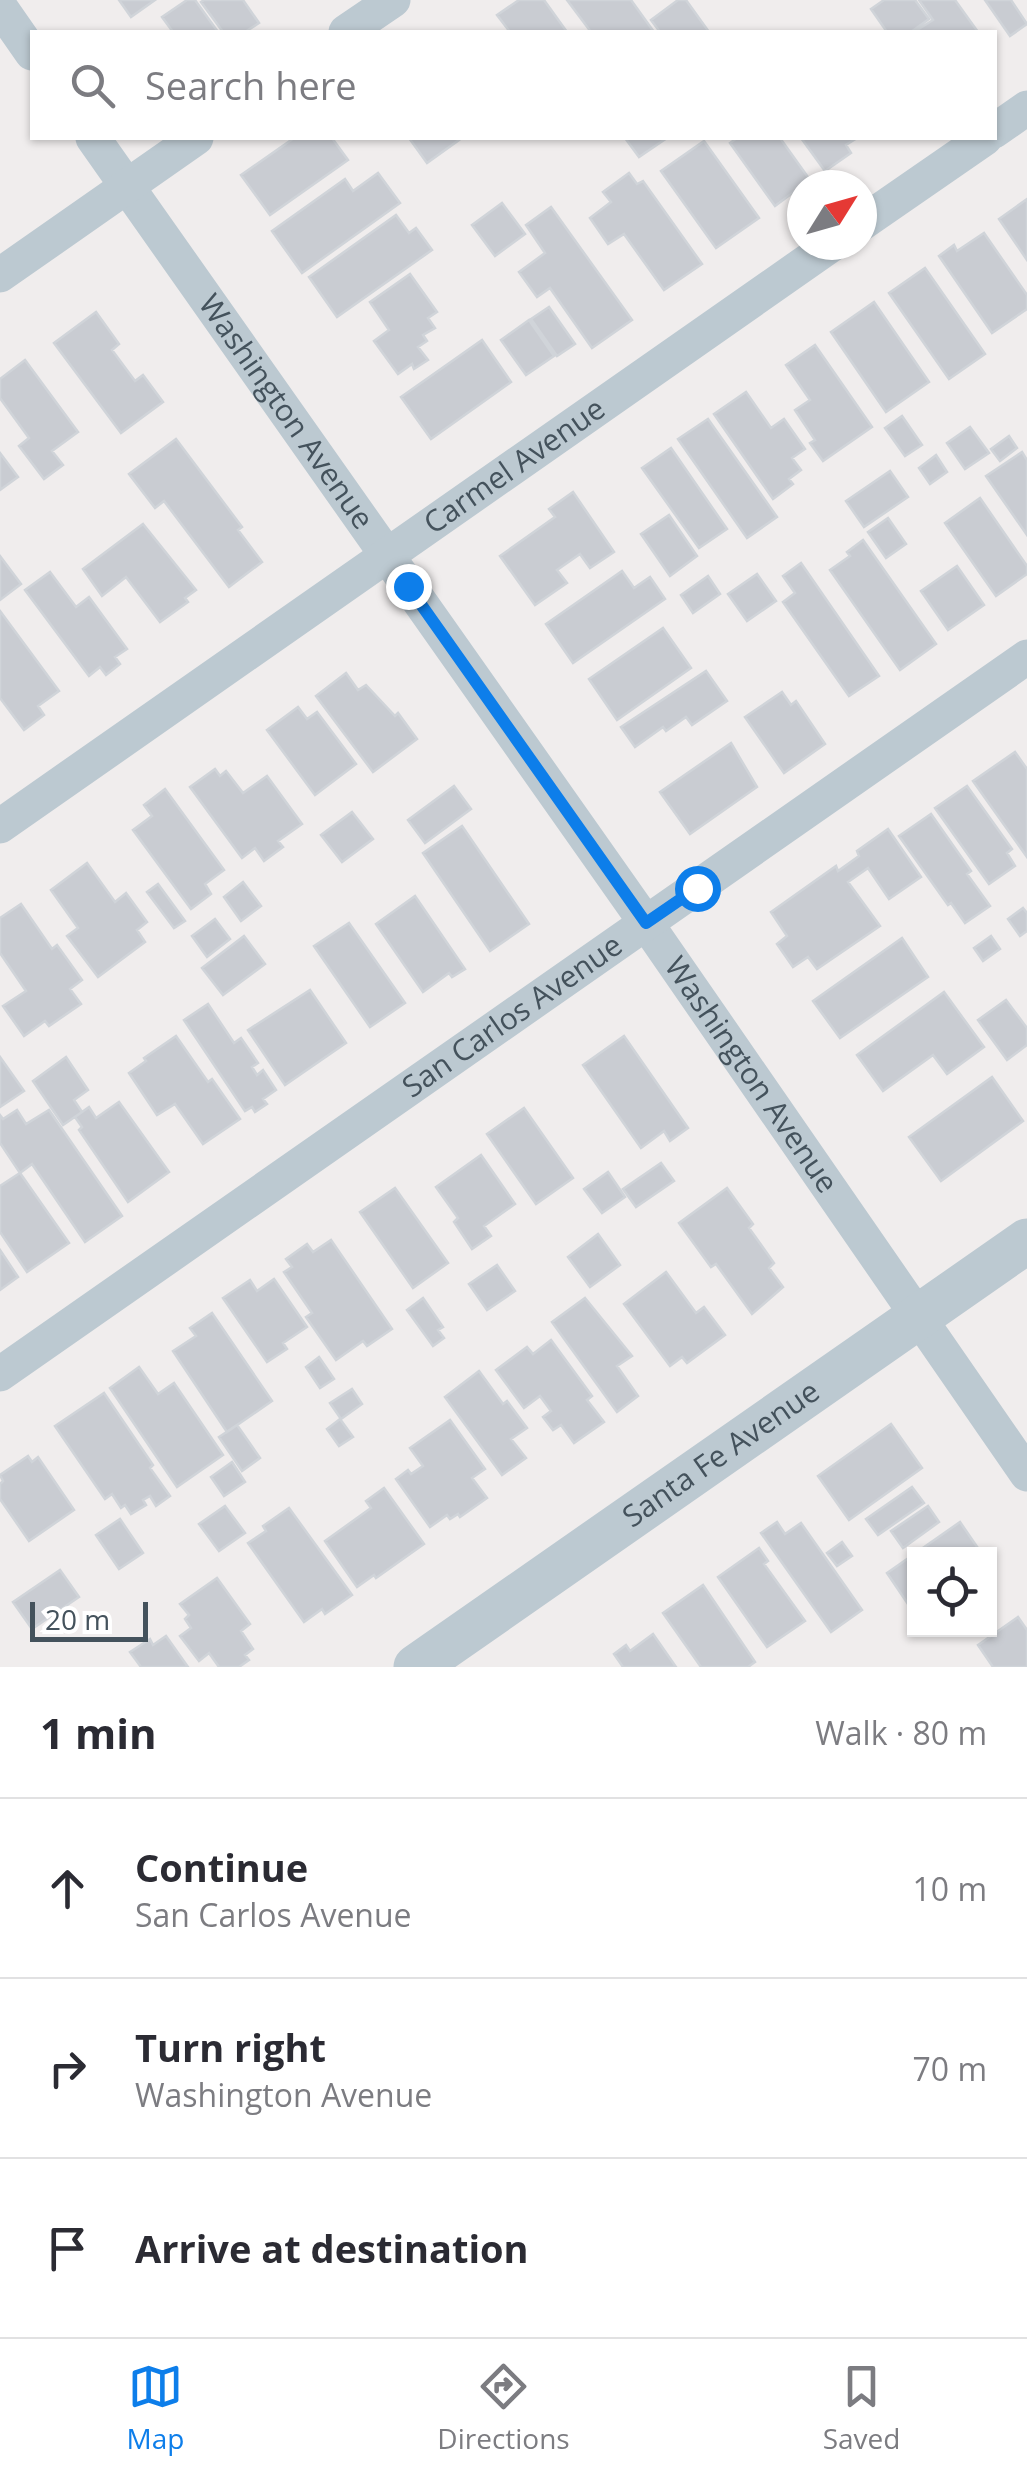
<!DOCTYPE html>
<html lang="en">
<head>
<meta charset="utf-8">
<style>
	body { margin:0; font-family:"Open Sans",sans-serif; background:#f7f7f7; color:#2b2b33 }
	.controls { position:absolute; right:30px; bottom:30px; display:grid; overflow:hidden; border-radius:0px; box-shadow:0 2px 8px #0004 }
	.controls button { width:90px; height:90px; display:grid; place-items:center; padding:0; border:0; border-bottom:2px solid #e1e1e2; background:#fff; color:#2b2b33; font:50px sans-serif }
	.compass { position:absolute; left:787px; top:170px; width:90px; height:90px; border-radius:50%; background:#fff; box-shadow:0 2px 8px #0004; rotate:53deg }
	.scale { position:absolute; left:30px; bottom:25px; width:118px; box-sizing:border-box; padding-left:10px; border:5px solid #44525c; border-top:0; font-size:28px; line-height:35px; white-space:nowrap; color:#44525c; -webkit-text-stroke:8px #fff; paint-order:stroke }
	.stop { position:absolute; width:30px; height:30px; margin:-22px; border:8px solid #0d7eea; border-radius:50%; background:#fff }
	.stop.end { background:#0d7eea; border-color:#fff; box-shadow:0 2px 10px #0008 }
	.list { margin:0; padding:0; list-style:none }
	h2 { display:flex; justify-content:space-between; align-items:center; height:130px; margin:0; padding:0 40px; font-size:42px }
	h2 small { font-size:32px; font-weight:400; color:#7c7c81 }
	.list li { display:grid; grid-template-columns:65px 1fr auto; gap:30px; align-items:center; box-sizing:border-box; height:180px; padding:0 40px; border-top:2px solid #e1e1e2 }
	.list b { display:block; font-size:38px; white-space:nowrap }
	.list p { margin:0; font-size:32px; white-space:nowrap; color:#7c7c81 }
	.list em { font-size:32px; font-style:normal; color:#7c7c81 }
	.icon { flex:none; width:55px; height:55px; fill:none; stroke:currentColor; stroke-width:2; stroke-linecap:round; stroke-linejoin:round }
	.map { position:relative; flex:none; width:1027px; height:1667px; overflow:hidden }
	.search { position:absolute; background:#fff; box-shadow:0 2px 8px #0004; left:30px; right:30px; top:30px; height:110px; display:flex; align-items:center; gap:25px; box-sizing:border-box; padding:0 35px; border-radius:0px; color:#7c7c81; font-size:38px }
	.sheet { height:670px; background:#fff }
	nav { display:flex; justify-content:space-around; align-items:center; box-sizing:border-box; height:140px; border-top:2px solid #e1e1e2; background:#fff; font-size:28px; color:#7c7c81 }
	nav a { display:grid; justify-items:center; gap:5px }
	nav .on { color:#0d7eea }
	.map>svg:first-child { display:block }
	.building { fill:#c9ccd2; stroke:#d0d4d9; stroke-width:2.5 }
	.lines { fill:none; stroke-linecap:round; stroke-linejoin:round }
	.minor { stroke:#bcc9d1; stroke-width:35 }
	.tertiary { stroke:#bcc9d1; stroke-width:45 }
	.route { stroke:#0d7eea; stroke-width:12 }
	.labels { text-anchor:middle; stroke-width:10; stroke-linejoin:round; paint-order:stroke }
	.street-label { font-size:30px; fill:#44525c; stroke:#fff }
</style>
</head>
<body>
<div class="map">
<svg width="1027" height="1667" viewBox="0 0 1027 1667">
	<rect width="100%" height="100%" fill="#f0eded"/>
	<!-- building -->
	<path class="building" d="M119,0H155L131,17Z
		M187,0H195L218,32H173L162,17Z
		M204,0H243L259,23L245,32H223L201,2Z
		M519,0H544L567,32H510L497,15Z
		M567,0H631L654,32H591Z
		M678,0H686L709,32H660L651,20Z
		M884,0H915L929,19L911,32H887L871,9Z
		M919,0H955L978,32H914L933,20Z
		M985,0H1011L1027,24L1010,36Z
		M294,138H332L348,160L270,215L241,175Z
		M409,138H457L459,140L427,163Z
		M625,138H667L639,157Z
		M737,138H780L810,180L775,206L730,143Z
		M801,138H857L846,145L851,153L825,171Z
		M704,141L759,218L716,248L661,171Z
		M378,173L400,203L302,273L272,231L345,179L353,191Z
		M629,173L637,184L643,181L702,264L664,290L624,234L608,244L590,218L611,202L603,192Z
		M1027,199V260L999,219Z
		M502,203L525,234L495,256L472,225Z
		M551,207L632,320L592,348L550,288L537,297L519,272L545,253L526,225Z
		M396,215L409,233L416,228L432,250L337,317L309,277Z
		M984,233L1027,295V309L992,333L939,256L954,245L957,251Z
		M925,268L985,354L949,379L889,293Z
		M410,274L437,312L428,318L435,328L423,335L427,341L418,347L428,360L414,369L412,364L398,374L374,341L389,330L370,302Z
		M874,302L929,382L886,412L831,332Z
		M549,307L575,344L557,356L531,319Z
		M96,312L119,344L112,350L135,381L143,375L163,402L121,433L54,343Z
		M529,320L554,356L526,375L501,340Z
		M482,340L511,382L431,439L401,397Z
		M815,345L872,427L823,461L810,443L815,440L795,410L810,400L786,365Z
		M25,360L78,432L52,451L63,465L44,479L19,446L29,438L0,398V379Z
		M746,392L771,428L784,419L805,449L792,458L801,470L789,479L793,484L773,499L714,414Z
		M902,416L922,445L905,456L885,428Z
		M708,419L777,517L747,538L678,439Z
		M970,427L989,453L965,469L947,443Z
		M1009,436L1017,448L1000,461L991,449Z
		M176,439L242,527L238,530L262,562L229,587L164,501L155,508L129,474Z
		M671,448L727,529L699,548L642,468Z
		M1022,452L1027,460V535L986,476Z
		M0,453L18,477L0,490Z
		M936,455L947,472L930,484L919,468Z
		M890,471L908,497L864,527L846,501Z
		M573,492L614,552L590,568L580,554L557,570L567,583L535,605L500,556L555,517L549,509Z
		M980,498L1027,566V574L996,596L945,523Z
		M669,515L697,556L670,576L641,534Z
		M888,518L906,544L886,558L868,532Z
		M143,524L196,590L185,598L188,602L160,622L126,577L102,596L83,569Z
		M863,540L936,644L900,670L830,570L850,556L847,552Z
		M0,556L21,584L0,600Z
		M801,563L879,676L849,696L783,602L795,593L783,576Z
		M957,566L984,605L948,630L921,591Z
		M622,571L634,588L650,577L665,599L573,663L546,624Z
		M50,572L76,607L89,597L127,649L115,657L120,664L106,675L100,667L89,676L25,590Z
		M757,574L776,601L747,621L728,594Z
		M708,576L720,594L693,613L681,595Z
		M0,611L59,691L38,706L44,715L24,730L0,698Z
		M663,628L691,668L617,720L589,679Z
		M706,671L727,701L692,725L686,717L666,731L663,727L635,747L621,727Z
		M346,673L358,690L366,685L395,716L398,713L417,739L373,772L316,696Z
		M782,692L791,705L796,701L825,744L784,773L745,717Z
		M298,707L307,719L317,712L356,764L315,795L267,730Z
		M731,743L757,787L690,834L660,792Z
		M1015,752L1027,769V857L973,781Z
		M215,769L220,776L226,771L243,793L267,776L302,824L278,841L283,847L264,861L255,848L242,858L190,787Z
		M454,786L471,809L425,843L408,820Z
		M967,786L1012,849L1007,853L1015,866L989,884L935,808Z
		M165,789L224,870L205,884L211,894L191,909L133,830L152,816L144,805Z
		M352,812L373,839L342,862L321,835Z
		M931,814L971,871L967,874L990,906L965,923L951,903L948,905L899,836Z
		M462,826L529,924L490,951L423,853Z
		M888,829L921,877L889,899L868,868L848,882L880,926L817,969L808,957L793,967L777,944L787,936L771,912L836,866L838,871L859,856L857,851Z
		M87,863L115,902L126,893L147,922L137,930L145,942L98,977L67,936L78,928L51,890Z
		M243,882L261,906L241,921L224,897Z
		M158,884L185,921L174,928L147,892Z
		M415,896L465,969L452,977L449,973L423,992L376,924Z
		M21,904L52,949L57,945L82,980L70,989L81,1004L49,1026L45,1021L24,1036L3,1006L26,991L0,953V918Z
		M1023,908L1027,913V931L1020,936L1008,919Z
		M215,919L230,939L207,957L192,936Z
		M349,923L405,1003L370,1027L314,946Z
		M244,936L265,964L223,995L202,968Z
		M991,936L1000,949L983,961L974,948Z
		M902,938L928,977L840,1038L813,1001Z
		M310,990L346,1043L285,1085L248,1030Z
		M944,992L984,1047L947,1074L933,1055L883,1091L857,1055Z
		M1006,1000L1027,1028V1045L1007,1060L978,1020Z
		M208,1004L234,1043L241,1038L258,1063L252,1067L257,1075L263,1070L276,1090L263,1099L267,1104L255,1112L252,1107L245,1111L184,1020Z
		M176,1036L208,1082L212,1079L240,1119L203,1144L175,1104L157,1115L129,1073L146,1061L144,1058Z
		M624,1036L688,1128L670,1141L664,1131L641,1148L583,1065Z
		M0,1057L24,1091L0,1107Z
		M66,1057L88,1090L74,1100L82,1112L63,1125L33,1081Z
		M992,1077L1023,1121L941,1181L909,1137Z
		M119,1102L169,1172L128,1202L79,1130L82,1127L75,1117L89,1107L96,1118Z
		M524,1108L573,1178L536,1204L487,1134Z
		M17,1110L26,1124L49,1110L122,1216L85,1242L32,1164L20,1173L0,1143V1115L3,1119Z
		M481,1155L515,1204L484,1226L491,1236L472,1249L454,1222L458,1218L436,1187Z
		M661,1163L674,1181L636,1207L623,1189Z
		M608,1172L625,1197L602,1213L584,1189Z
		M20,1173L69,1243L27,1272L0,1232V1186Z
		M395,1188L448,1263L413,1288L360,1212Z
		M727,1188L753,1224L749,1228L774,1263L769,1268L783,1287L752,1314L716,1264L711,1267L679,1223Z
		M598,1234L620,1265L590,1287L568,1257Z
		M331,1240L392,1329L367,1346L363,1341L336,1360L306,1317L312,1313L284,1272L292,1267L286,1259L307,1244L313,1252Z
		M0,1250L18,1277L0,1290Z
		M497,1265L515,1291L487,1310L469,1284Z
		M666,1272L696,1313L704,1307L725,1335L687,1363L682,1357L670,1366L624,1304Z
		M274,1279L307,1327L283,1343L287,1349L267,1362L223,1298L250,1280L257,1291Z
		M423,1298L443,1327L438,1330L444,1338L433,1346L407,1310Z
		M585,1298L632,1356L617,1366L638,1396L617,1412L552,1322Z
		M212,1313L272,1401L227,1432L173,1351L196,1336L190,1328Z
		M551,1340L592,1396L587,1400L604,1422L574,1443L561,1425L553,1430L543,1417L551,1411L540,1396L524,1408L496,1370L527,1347L533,1354Z
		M319,1357L334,1379L320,1388L306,1367Z
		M139,1367L158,1394L174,1383L223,1455L177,1487L110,1388Z
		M479,1371L503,1404L507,1401L527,1428L511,1439L526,1458L502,1475L445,1397Z
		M352,1389L362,1404L341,1419L330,1403Z
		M104,1393L153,1465L150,1468L170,1496L156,1506L150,1496L143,1500L146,1505L131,1514L125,1505L121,1508L112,1494L105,1499L55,1426Z
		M340,1419L353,1437L339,1446L327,1429Z
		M450,1420L485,1469L472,1478L487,1498L460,1517L458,1514L450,1519L447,1515L430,1527L396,1479L408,1470L411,1474L423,1466L410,1448Z
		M891,1424L922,1468L849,1520L818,1476Z
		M237,1425L260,1458L242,1471L219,1437Z
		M28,1456L32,1462L38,1457L74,1510L29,1541L0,1499V1484L3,1481L0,1475Z
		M232,1462L245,1482L224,1496L211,1477Z
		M912,1487L924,1503L878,1535L866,1519Z
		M384,1488L424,1544L376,1578L374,1575L357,1587L325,1541L371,1508L366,1501Z
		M225,1506L245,1533L219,1551L199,1524Z
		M928,1506L939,1522L903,1548L891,1531Z
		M289,1508L352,1595L325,1614L322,1609L304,1622L248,1543L266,1531L263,1526Z
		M120,1519L143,1553L119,1569L96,1535Z
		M777,1522L785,1534L801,1523L862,1610L831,1632L761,1533Z
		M960,1522L982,1554H914V1613L887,1573Z
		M842,1542L852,1556L837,1566L827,1553Z
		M759,1548L768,1561L764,1564L805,1621L767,1647L718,1577Z
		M60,1570L79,1597L32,1629L13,1602Z
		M217,1578L250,1624L241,1631L253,1649L245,1655L249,1660L239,1667H219L209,1653L199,1661L180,1636L191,1628L185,1619L189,1615L180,1604Z
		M703,1585L755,1662L748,1667H701L663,1613Z
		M1018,1617L1027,1630V1667H993L978,1645Z
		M653,1634L676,1667H623L614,1654L626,1645L630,1651Z
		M166,1636L188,1667H141L130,1652L150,1639L153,1645Z"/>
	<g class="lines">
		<!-- minor -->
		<g class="minor">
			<path d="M0,7L32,53"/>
			<path d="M346,32L393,0"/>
			<path d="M994,131L1027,108"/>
			<path id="s1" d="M93,138L646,923L1027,1474"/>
			<path d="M862,223L985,138"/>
			<path d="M0,275L196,138"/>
			<path id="s2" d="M0,826L831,245"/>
			<path id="s3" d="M0,1374L1027,657"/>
		</g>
		<!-- tertiary -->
		<path class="tertiary" id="s4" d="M416,1667L1027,1241"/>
	</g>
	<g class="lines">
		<!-- route -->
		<path class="route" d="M408,586L646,923L697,888"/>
	</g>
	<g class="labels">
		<!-- street labels -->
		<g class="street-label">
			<text dy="10" stroke="none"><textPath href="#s1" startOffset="335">Washington Avenue</textPath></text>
			<text dy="10" stroke="none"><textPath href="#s2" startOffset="628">Carmel Avenue</textPath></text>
			<text dy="10" stroke="none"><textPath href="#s3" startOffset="625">San Carlos Avenue</textPath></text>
			<text dy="10" stroke="none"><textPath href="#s1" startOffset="1145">Washington Avenue</textPath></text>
			<text dy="10" stroke="none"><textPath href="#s4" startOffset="372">Santa Fe Avenue</textPath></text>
		</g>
	</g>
</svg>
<div class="controls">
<button><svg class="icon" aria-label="locate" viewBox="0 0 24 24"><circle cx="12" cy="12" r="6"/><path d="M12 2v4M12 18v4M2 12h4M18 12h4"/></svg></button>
</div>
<svg class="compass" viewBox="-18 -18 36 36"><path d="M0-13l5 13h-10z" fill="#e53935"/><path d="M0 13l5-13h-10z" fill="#7c7c81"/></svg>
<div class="scale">20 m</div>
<div class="stop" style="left:697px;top:888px"></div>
<div class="stop end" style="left:408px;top:586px"></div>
<div class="search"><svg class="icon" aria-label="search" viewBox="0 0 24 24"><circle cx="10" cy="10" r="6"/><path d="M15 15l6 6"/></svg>Search here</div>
</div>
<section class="sheet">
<h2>1 min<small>Walk · 80 m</small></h2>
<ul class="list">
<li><svg class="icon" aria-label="ahead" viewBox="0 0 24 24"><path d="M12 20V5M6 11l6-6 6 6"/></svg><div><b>Continue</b><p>San Carlos Avenue</p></div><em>10 m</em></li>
<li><svg class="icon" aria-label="right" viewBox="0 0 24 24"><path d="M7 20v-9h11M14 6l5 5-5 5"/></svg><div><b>Turn right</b><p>Washington Avenue</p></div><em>70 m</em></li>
<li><svg class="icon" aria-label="arrive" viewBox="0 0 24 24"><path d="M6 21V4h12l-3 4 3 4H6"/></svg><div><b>Arrive at destination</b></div></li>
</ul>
</section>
<nav>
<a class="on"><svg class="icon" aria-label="map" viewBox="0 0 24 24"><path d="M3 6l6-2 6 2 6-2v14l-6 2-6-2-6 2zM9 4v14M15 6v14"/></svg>Map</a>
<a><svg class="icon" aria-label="directions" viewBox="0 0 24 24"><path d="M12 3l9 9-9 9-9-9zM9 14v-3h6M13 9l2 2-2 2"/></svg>Directions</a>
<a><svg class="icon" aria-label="saved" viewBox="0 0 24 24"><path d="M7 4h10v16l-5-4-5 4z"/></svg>Saved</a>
</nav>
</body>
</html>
